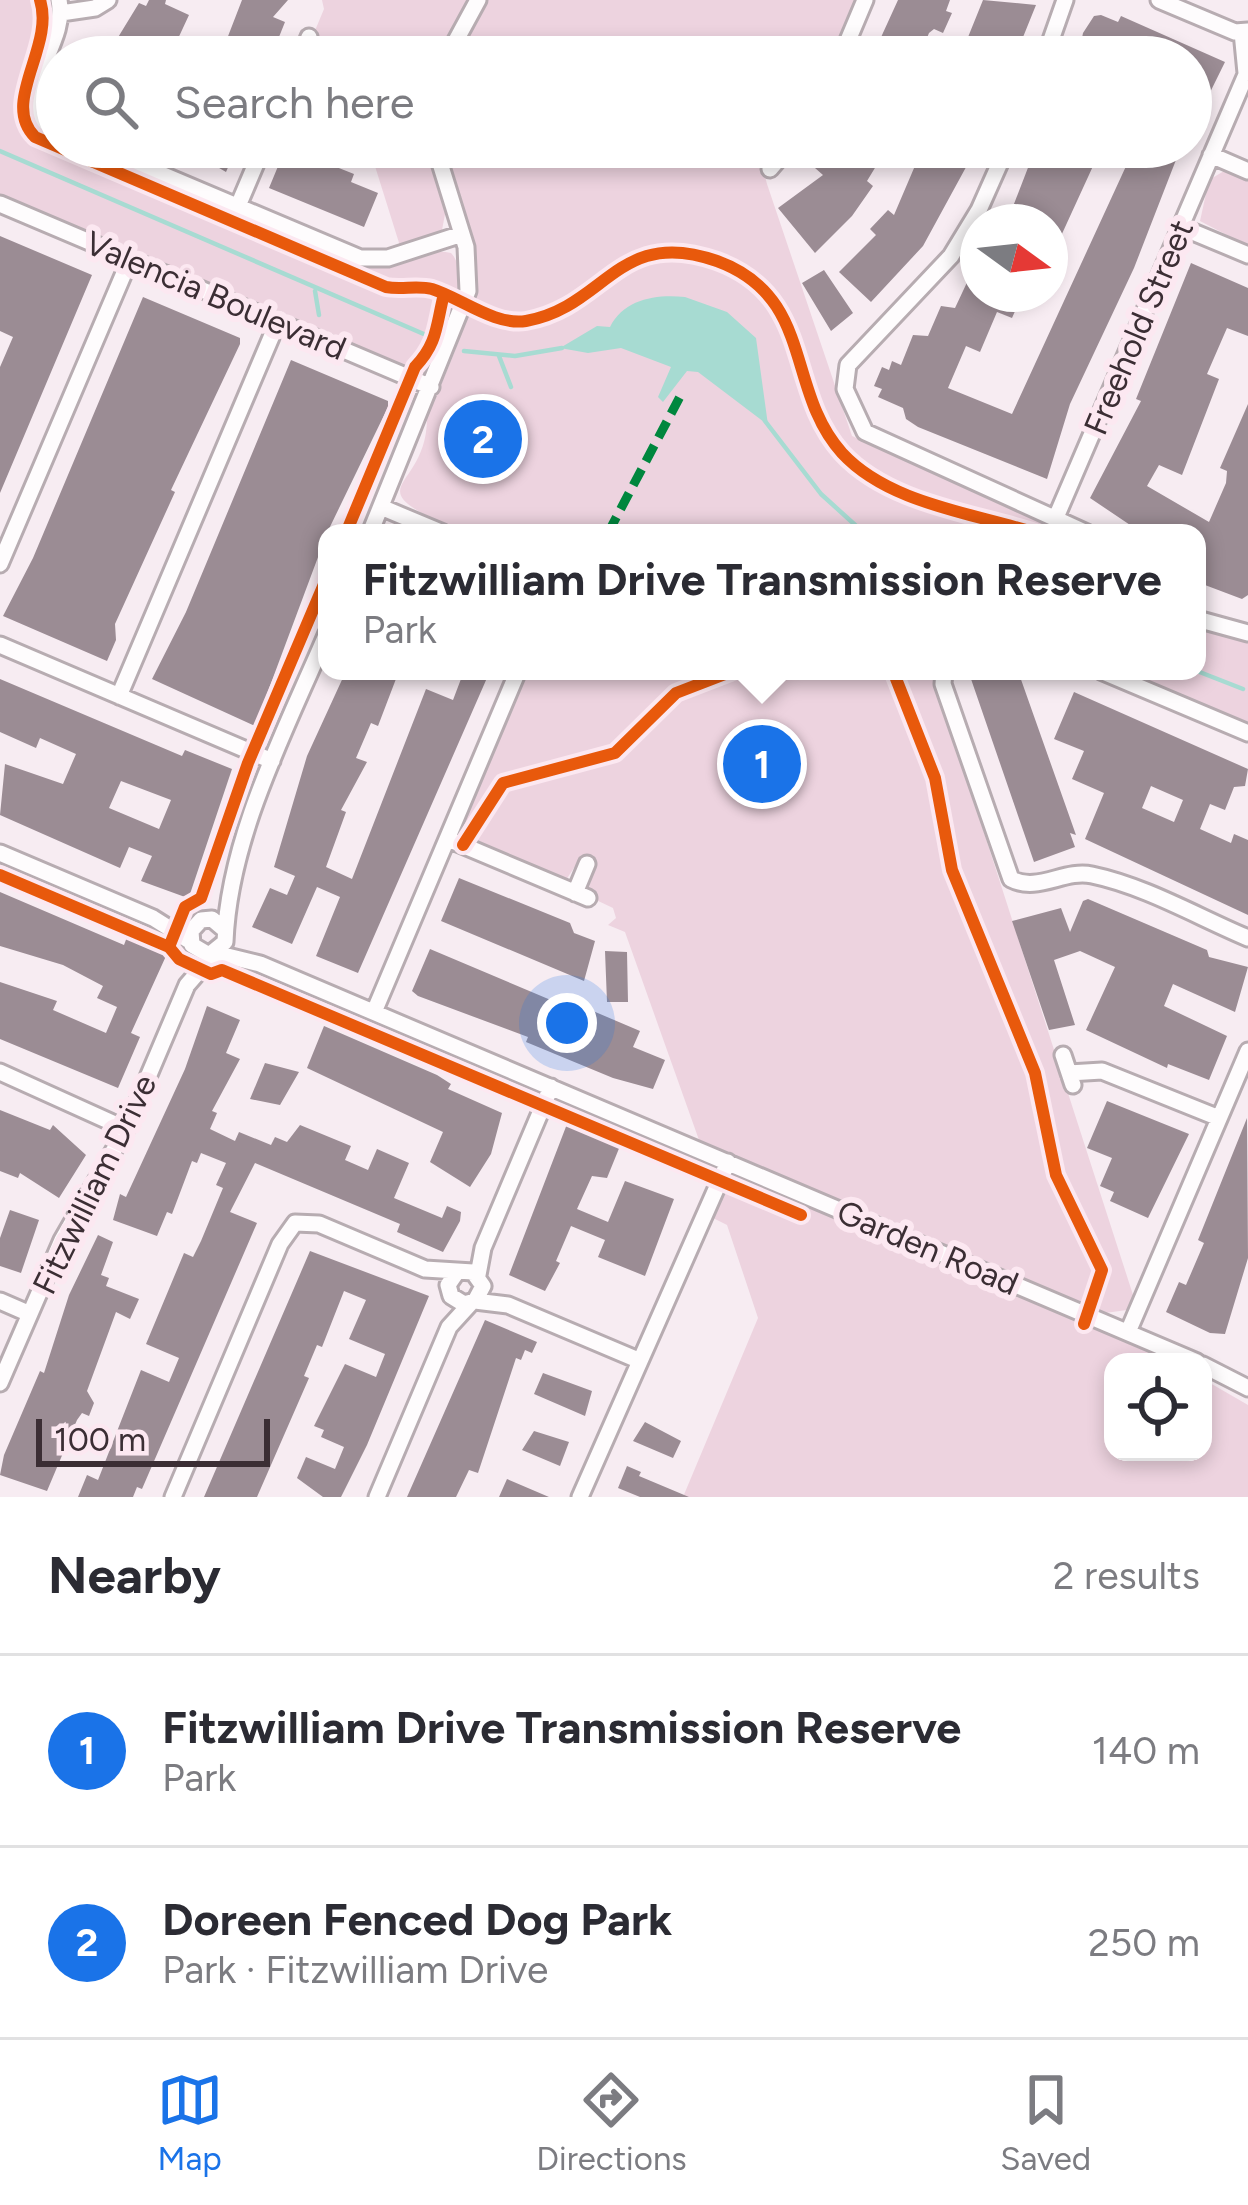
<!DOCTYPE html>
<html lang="en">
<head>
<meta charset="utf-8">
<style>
	body { margin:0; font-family:Figtree,sans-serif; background:#f2f2f3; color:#2b2b33 }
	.controls { position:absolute; right:36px; bottom:36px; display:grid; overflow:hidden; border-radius:24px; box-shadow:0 6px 18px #0003 }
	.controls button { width:108px; height:108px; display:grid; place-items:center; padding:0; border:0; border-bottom:3px solid #e1e1e2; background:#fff; color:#2b2b33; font:60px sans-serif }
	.compass { position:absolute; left:960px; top:204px; width:108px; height:108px; border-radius:50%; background:#fff; box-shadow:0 6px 18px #0003; rotate:105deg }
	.scale { position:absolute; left:36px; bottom:30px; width:234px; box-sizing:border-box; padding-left:12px; border:6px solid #3b2e34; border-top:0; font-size:33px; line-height:42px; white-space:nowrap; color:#3b2e34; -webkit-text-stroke:9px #fce8f1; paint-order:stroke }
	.you { position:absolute; left:567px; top:1023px; width:42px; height:42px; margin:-30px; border:9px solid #fff; border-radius:50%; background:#1a73e8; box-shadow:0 0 0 18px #1a73e833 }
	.badge { display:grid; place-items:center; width:78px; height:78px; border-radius:50%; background:#1a73e8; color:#fff; font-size:39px; font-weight:700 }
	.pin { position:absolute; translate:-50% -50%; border:6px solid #fff; box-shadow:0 3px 12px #0006 }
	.popup { position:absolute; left:318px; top:524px; width:888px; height:156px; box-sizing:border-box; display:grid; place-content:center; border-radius:24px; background:#fff; filter:drop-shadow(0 3px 9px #0005); font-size:39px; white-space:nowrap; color:#7c7c81 }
	.popup b { font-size:45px; color:#2b2b33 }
	.popup::after { content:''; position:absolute; left:50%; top:100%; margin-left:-24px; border:24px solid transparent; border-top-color:#fff }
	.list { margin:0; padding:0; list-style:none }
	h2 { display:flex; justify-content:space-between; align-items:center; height:156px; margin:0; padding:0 48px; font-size:51px }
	h2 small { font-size:39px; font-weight:400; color:#7c7c81 }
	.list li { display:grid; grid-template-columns:78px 1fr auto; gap:36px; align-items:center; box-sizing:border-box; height:192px; padding:0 48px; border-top:3px solid #e1e1e2 }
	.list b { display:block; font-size:45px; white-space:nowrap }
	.list p { margin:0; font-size:39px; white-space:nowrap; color:#7c7c81 }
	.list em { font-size:39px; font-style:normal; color:#7c7c81 }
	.icon { flex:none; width:66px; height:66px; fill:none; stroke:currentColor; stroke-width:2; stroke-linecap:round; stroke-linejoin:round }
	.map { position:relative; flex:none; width:1248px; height:1497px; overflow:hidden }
	.search { position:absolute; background:#fff; box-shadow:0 6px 18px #0003; left:36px; right:36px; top:36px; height:132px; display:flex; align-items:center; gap:30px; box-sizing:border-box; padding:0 42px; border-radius:66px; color:#7c7c81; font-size:45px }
	.sheet { height:540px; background:#fff }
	nav { display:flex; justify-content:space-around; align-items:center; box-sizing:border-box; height:168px; border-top:3px solid #e1e1e2; background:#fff; font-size:33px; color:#7c7c81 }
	nav a { display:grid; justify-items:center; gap:6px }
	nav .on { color:#1a73e8 }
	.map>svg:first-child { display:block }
	.green { fill:#edd3df }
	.water { fill:#a7dbd2 }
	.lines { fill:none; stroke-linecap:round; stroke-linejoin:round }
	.stream { stroke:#a7dbd2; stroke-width:4.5 }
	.building { fill:#9b8c94; fill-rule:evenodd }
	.street-casing { stroke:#b7acb1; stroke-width:21 }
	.street { stroke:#fefcfd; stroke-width:15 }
	.quiet { stroke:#00873e; stroke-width:9; stroke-dasharray:18 9; stroke-linecap:butt }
	.cycleway-casing { stroke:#fce8f1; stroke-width:20 }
	.cycleway { stroke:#e8590c; stroke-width:12 }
	.labels { text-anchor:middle; stroke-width:12; stroke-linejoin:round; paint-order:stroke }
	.street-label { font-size:33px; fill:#3b2e34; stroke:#fce8f1 }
</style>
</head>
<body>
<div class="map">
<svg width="1248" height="1497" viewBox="0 0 1248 1497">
	<rect width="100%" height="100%" fill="#f7ecf2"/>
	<!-- green -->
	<path class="green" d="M0,0H49V35L22,108L29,124L57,138V147H78L358,267C391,272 420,246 451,253C475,278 446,367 412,369L0,195Z
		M322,0H468L437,57C393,57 333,69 314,33L324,9Z
		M486,0H855L831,57H455Z
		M369,147H427L446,209L442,230L400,246Z
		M443,147H762L768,154L762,165L767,184L852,436L1072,533H465C346,483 427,495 427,418C483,286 487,285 443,147Z
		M1224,171L1248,179V246L1200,221L1209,180Z
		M1197,628L1248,642V725L1122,671H1197Z
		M528,671H932L1134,1298L1127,1310L1105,1313L699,1140L625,932L608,925L616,918L613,908L594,899L596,893L589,887L596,864L581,857L566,880L476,842L465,831V817Z
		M737,1177L1175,1362H1113V1452H1203V1379L1248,1405V1497H683L758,1318L727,1225L709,1216L726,1182Z"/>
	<!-- water -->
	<path class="water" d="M685,297L727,312L756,338L768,425L698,372L687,371L663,402L658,397L671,367L621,348L588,353L560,348L597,326L610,327C624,299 656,294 685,297Z"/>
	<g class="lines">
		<!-- stream -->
		<path class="stream" d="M0,151L433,338
			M315,291L319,315
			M464,351L515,356L562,348
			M499,356L511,387
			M765,421L821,494L864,533
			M1197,671L1243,689"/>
	</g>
	<!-- building -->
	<path class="building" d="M149,0H166L165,4L189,15L176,43L166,57H106L139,3L146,6Z
		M242,0H288L273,17L285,22L271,57H220Z
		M898,0H950L946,11L952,13L943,33L934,29L929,33L919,57H872Z
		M983,0L1036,5L1015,57H960Z
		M1101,15L1118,22L1121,16L1225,62L1191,131V57L1098,53L1078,57L1083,33L1094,16Z
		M183,147H237L226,172Z
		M286,147L354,174L351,182L378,193L364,227L269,188Z
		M833,147H875L884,153L867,181L873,186L852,216L815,253L778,208L823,175L815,168Z
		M923,147H977L923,246L871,302L839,272L876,235L870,229L888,210L894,215Z
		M1036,147H1181L1134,268L1070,404L1047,479L918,427L906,419L903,408L878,397L882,389L874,386L882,367L889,370L892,361L901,365L913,335L928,336L941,306L955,308L978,259V294H1016L1020,300L1012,318L997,312L980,352L966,346L948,388L1012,414L1127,164L1099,153L1050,260V222H1007Z
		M0,236L92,275L0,493V367L13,337L0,331Z
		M1191,263L1248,288V336L1227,328L1207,374L1219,379L1182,475L1159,465L1147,486L1209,522L1226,483L1227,471L1220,468L1248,404V595L1242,599L1197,582V533H1142L1090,498L1141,401L1136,399Z
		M824,270L853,313L831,331L802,283Z
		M143,297L240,338V344L171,490L175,492L115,624L116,640L107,661L3,616L33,558Z
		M291,360L388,401V407L327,533L255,726L152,679L186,612Z
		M346,671H399L378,726L371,723L356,758L367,762L341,810L346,812L326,867L352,879L426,689L453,700L464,671H490L358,973L316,956L340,897L317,887L292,944L252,927L270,888L287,895L295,876L274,867L307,756Z
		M994,671H1018L1076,835L1070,833L1075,847L1034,862L971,679Z
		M0,679L182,756L185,750L232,769L190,894L185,897L141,881L152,856L129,847L120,868L0,815L5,764L63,784L76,754L40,738L36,748L0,732ZM121,781L171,800L159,829L109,808Z
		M1074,692L1248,769L1245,786L1234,787L1225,810L1210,804L1200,829L1231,843L1234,834L1248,840V915L1085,839L1104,793L1072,779L1084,751L1054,739ZM1151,786L1183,800L1174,822L1142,808Z
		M459,878L570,923L574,933L595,941L584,981L441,921Z
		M0,892L124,945L127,937L166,956L131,1033L140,1037L118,1088L0,1039V982L57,1001L53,1010L106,1033L117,1007L97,998L103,986L63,965L0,946Z
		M1088,899L1207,950L1209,957L1248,967L1235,1012L1173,984L1164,1006L1227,1036L1209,1080L1168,1064L1167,1068L1086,1030L1115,967L1080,951L1054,960L1075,1025L1049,1030L1012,921L1061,908L1070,932L1083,901Z
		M430,949L591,1017L593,1011L640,1031L633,1047L665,1060L653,1089L613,1078L526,1042L528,1037L418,996L412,991Z
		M605,951L627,952L628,1002H607Z
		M207,1006L240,1020L226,1053L240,1059L212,1111L217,1113L210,1129L235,1141L239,1132L271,1145L275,1137L287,1142L300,1125L351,1146L345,1160L368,1170L377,1149L409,1163L394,1198L442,1218L447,1206L461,1212L460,1221L443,1252L397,1232L400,1224L255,1163L230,1212L257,1223L142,1489L137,1487L133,1497H78L87,1475L98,1480L141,1370L169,1382L179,1358L146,1344L184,1253L193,1257L201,1241L223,1188L216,1185L226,1163L201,1153L197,1163L192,1161L172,1214L167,1212L157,1236L113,1220L120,1194L126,1197L185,1069Z
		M324,1026L437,1075L451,1084L448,1089L502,1113L491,1154L470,1187L430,1162L443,1132L307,1068Z
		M265,1063L299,1072L280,1105L250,1099Z
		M1107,1101L1189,1134L1148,1218L1110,1201L1114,1192L1100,1186L1112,1158L1087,1148Z
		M0,1110L50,1130L53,1125L86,1155L59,1198L20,1173L18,1178L0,1171Z
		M1247,1118L1248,1258L1225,1334L1210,1333L1166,1312L1179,1282L1186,1285L1204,1243L1198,1240Z
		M567,1124L620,1146L607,1178L592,1176L577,1209L608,1222L625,1181L674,1199L645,1276L598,1257L605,1240L571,1226L556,1261L560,1263L545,1291L509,1275Z
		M10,1210L39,1220L21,1273L0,1266V1238Z
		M98,1235L113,1242L101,1275L109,1278L106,1286L139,1299L130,1319L116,1312L87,1391L94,1403L89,1416L82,1413L77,1420L47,1491L0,1475L4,1455L40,1371L44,1373L69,1295Z
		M310,1251L429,1296L367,1445L341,1497H323L297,1478L306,1457L335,1469L344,1447L321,1437L324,1430L314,1426L345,1364L376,1377L385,1354L349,1339L366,1300L344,1291L322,1347L317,1345L304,1376L309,1378L257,1497H204Z
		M485,1320L537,1342L532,1353L525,1350L521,1360L516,1358L478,1473L469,1470L456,1497H407Z
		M543,1373L592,1391L585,1416L534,1394Z
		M645,1422L681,1441L673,1458L633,1441Z
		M534,1431L569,1442L560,1466L522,1450Z
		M627,1466L641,1472L639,1476L689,1497H640L618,1488Z
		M507,1479L549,1497H499Z"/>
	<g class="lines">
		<!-- street casing -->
		<g class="street-casing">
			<path id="street" d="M1159,0L1235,32L1248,31
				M61,13L95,8L108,0
				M1242,32L1246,73
				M301,57L309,37
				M447,57L478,0
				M841,57L865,0
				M1045,57L1065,0
				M57,130L36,117C23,79 67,41 59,0
				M97,147L360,258H388L462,234
				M1007,147L979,210L951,256L848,365L845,389L865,432L1087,533
				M1211,155L1248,171
				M770,169L789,147
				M0,204L431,387
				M238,206L263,147
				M1181,227L1248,255
				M381,507L443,533
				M1057,515L1248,70
				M370,533L468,291L466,247L435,147
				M0,564L130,259
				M1197,619L1248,633
				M0,645L272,761
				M944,671L943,684L1011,879C1038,893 1064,869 1092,875C1145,886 1198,917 1248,938
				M1101,671L1248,733
				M119,696L278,321
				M448,839L588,898
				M0,853L153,918L191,942
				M575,893L587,864
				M225,930L212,919L201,920L191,931L192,945L209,955L225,942C229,836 286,730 327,633
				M215,953L260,964L1197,1362
				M374,1012L518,671
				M1063,1055L1073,1085
				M0,1072L126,1129
				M1069,1073L1102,1071L1219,1118
				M478,1275L483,1248L551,1087
				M0,1301L30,1314
				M475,1301L508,1305L638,1360
				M1128,1332L1248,1051
				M1203,1365L1248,1388
				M0,1383L62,1240L126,1129L187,985L214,954
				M173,1497L280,1244L295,1223L319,1224L425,1269L473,1272L483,1286L475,1301L464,1304L451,1296L448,1285L457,1272
				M377,1497L449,1327L470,1304
				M580,1497L728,1162"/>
		</g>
		<!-- street -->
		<use href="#street" class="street"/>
		<!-- quiet -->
		<path class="quiet" d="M608,533L683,391"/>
		<!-- cycleway casing -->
		<g class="cycleway-casing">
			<path id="cycleway" d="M40,0C55,47 0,102 35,137L386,287C402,290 417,285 432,289C461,298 495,326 526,321C606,307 618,226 717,261C815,297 785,390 842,453C889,504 974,513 1035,533
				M346,533L415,367C438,343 436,325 444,294
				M327,577L248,763L201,898L185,907L169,947L179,959L211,974L222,970L801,1215
				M893,671L935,778L952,870L1035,1073L1056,1175L1102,1270L1084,1324
				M463,845L503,783L615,753L676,693L733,671
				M0,875L169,947"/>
		</g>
		<!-- cycleway -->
		<use href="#cycleway" class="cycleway"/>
	</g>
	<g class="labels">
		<!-- street labels -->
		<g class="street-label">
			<text transform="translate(216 295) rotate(23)" y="12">Valencia Boulevard</text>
			<text transform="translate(1138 327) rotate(-67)" y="12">Freehold Street</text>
			<text transform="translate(94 1184) rotate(-64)" y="12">Fitzwilliam Drive</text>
			<text transform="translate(928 1247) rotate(23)" y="12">Garden Road</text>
		</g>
	</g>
</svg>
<div class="controls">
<button><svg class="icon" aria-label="locate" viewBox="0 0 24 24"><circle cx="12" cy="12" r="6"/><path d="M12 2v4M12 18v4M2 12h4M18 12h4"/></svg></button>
</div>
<svg class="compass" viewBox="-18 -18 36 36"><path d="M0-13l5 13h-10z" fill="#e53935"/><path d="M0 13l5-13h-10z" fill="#7c7c81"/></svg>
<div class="scale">100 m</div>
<div class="you"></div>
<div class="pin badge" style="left:762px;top:764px">1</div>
<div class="popup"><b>Fitzwilliam Drive Transmission Reserve</b>Park</div>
<div class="pin badge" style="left:483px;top:439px">2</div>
<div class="search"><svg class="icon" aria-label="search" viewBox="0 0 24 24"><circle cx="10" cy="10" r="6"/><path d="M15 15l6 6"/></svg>Search here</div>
</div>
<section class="sheet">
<h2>Nearby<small>2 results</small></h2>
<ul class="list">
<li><span class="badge">1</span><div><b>Fitzwilliam Drive Transmission Reserve</b><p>Park</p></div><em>140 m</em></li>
<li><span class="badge">2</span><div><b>Doreen Fenced Dog Park</b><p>Park · Fitzwilliam Drive</p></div><em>250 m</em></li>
</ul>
</section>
<nav>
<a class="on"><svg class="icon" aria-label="map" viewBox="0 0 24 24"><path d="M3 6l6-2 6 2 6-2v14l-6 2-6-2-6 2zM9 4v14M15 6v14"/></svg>Map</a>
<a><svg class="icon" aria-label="directions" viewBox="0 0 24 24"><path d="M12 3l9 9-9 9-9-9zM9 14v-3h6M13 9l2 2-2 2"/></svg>Directions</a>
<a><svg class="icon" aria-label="saved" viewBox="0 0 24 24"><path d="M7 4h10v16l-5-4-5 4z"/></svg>Saved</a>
</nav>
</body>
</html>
